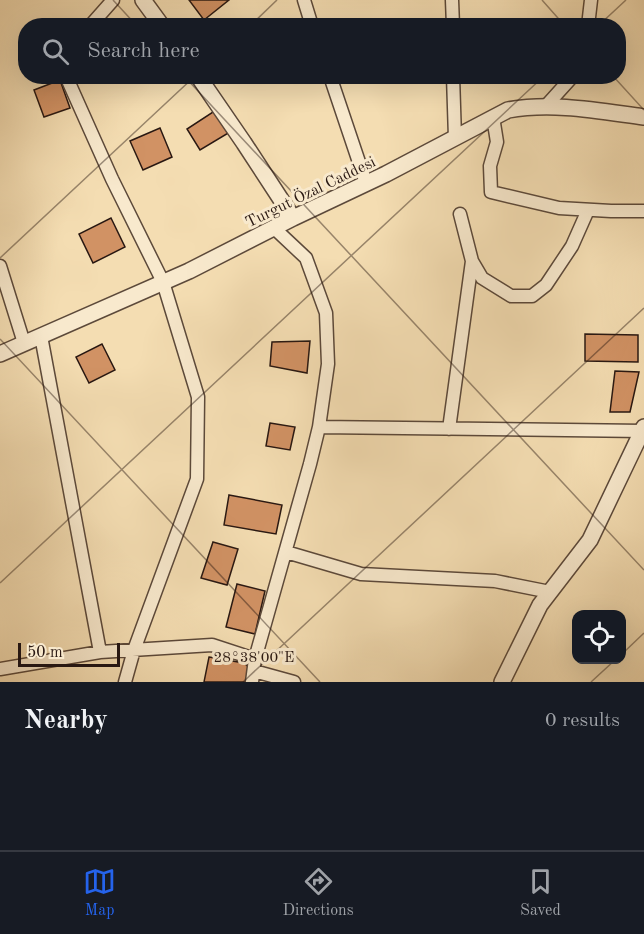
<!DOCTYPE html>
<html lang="en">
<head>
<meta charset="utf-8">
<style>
	body { margin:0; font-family:"Old Standard TT",serif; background:#20242c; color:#f1f3f6 }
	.controls { position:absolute; right:18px; bottom:18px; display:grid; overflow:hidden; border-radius:12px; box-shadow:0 6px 24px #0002 }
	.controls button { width:54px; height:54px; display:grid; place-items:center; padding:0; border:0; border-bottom:2px solid #363941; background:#171b24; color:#f1f3f6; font:30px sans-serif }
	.scale { position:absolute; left:18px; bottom:15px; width:102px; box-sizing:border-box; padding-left:6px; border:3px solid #291812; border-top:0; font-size:16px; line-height:21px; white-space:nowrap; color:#291812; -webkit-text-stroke:4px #f8e9cd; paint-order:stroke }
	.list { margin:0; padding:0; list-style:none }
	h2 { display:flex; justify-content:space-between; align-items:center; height:78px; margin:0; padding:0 24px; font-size:26px }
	h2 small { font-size:20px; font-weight:400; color:#9ea1a6 }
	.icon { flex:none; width:33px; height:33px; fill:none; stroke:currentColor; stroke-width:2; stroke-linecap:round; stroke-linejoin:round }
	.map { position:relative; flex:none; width:644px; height:682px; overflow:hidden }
	.search { position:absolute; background:#171b24; box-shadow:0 6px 24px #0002; left:18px; right:18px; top:18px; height:66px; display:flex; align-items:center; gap:15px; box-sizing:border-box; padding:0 21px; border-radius:24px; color:#9ea1a6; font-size:22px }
	.sheet { height:168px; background:#171b24 }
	nav { display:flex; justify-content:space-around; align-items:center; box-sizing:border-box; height:84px; border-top:2px solid #363941; background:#171b24; font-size:16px; color:#9ea1a6 }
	nav a { display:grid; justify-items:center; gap:3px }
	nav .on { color:#2563eb }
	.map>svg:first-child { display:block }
	.building { fill:#d19264; stroke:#291812; stroke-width:1.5 }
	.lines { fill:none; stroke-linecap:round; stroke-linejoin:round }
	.minor-casing { stroke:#5c493a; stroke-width:15 }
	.tertiary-casing { stroke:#5c493a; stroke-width:18 }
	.minor { stroke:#f8e9cd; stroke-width:12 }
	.tertiary { stroke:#f8e9cd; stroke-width:15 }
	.ticks { fill:none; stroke:#291812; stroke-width:1.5; stroke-opacity:0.45 }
	.labels { text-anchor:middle; stroke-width:6; stroke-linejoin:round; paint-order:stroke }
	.street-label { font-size:16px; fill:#291812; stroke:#f8e9cd }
	.ticks-label { font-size:15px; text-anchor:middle; fill:#291812; stroke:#f8e9cd; stroke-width:6; stroke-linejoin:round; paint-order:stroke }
</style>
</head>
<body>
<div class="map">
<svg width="644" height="682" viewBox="0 0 644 682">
	<rect width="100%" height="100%" fill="#f4ddb2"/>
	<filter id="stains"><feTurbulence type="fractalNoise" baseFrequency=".00333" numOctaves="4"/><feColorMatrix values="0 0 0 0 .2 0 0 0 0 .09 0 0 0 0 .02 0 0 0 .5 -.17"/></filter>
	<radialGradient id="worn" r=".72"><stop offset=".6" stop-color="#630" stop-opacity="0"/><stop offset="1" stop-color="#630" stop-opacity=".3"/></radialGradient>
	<!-- building -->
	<path class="building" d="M189,0H229L204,20Z
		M60,80L70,108L44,117L34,90Z
		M216,110L230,132L200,150L187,129Z
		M160,128L172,157L143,170L130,141Z
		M111,218L125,247L93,263L79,234Z
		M585,334L638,335V362L585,361Z
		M310,341L307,373L270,366L272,342Z
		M102,344L115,370L89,383L76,357Z
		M615,371L639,372L630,412H610Z
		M270,423L295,427L290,450L266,446Z
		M229,495L282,505L276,534L224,525Z
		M213,542L238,549L227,585L201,578Z
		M237,584L265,591L255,634L226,627Z
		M209,657L244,663L252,670L248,682H204Z"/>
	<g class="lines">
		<!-- minor casing -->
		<g class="minor-casing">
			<path id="minor" d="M304,0L312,26
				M452,0L453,26
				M90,26L113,0
				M588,26L591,0
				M66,76L112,179L163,282L198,397L197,479L134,650L125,682
				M330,76L366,183
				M453,76L455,138
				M545,107L573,76
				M493,117L497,142L490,166L491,192L559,208L611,211H644
				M460,214L472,261L482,278L511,296H532L546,285L572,246L588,210
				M0,266L24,343
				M41,336L100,652
				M319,427L644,431
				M449,429L472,261
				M286,552L361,574L495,581L550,592
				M0,669L100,652L212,645L255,659
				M254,671L294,682
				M252,682L255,659L310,464L319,427L328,364L326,313L306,258L273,227"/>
		</g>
		<!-- tertiary casing -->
		<g class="tertiary-casing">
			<path id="tertiary" d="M143,0L162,26
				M198,76L244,143L293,218
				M0,354L189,271L293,218L386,174L508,110C553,102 599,111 644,117
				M502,682L540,605L590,540L644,427"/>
		</g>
		<!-- minor -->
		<use href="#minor" class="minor"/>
		<!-- tertiary -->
		<use href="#tertiary" class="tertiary"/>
	</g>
	<!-- ticks -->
	<path class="ticks" d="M113,0L137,26M542,0L565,26M250,26L277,0M598,26L626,0M184,76L644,570M613,76L644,110M0,258L195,76M0,339L320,682M0,583L544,76M622,654L644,633M243,682L644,308M591,682L615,660"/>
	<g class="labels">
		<!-- street labels -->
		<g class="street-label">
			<text transform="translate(310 191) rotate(-26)" y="6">Turgut Özal Caddesi</text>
		</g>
	</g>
	<g class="ticks-label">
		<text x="254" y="662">28°38'00"E</text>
	</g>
	<rect width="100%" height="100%" filter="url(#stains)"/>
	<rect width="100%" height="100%" fill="url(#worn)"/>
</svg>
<div class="controls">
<button><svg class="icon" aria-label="locate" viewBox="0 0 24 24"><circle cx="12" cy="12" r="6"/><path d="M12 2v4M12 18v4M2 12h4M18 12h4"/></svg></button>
</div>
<div class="scale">50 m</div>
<div class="search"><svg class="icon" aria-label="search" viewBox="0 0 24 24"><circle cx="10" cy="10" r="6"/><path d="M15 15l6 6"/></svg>Search here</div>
</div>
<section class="sheet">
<h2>Nearby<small>0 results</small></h2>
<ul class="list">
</ul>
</section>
<nav>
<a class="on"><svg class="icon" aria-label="map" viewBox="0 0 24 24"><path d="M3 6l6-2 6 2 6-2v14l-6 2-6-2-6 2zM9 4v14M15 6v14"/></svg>Map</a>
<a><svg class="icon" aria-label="directions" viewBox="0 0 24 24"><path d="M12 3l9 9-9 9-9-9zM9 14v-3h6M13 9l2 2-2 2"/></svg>Directions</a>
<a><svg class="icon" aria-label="saved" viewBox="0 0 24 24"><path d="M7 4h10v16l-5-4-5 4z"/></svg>Saved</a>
</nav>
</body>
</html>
